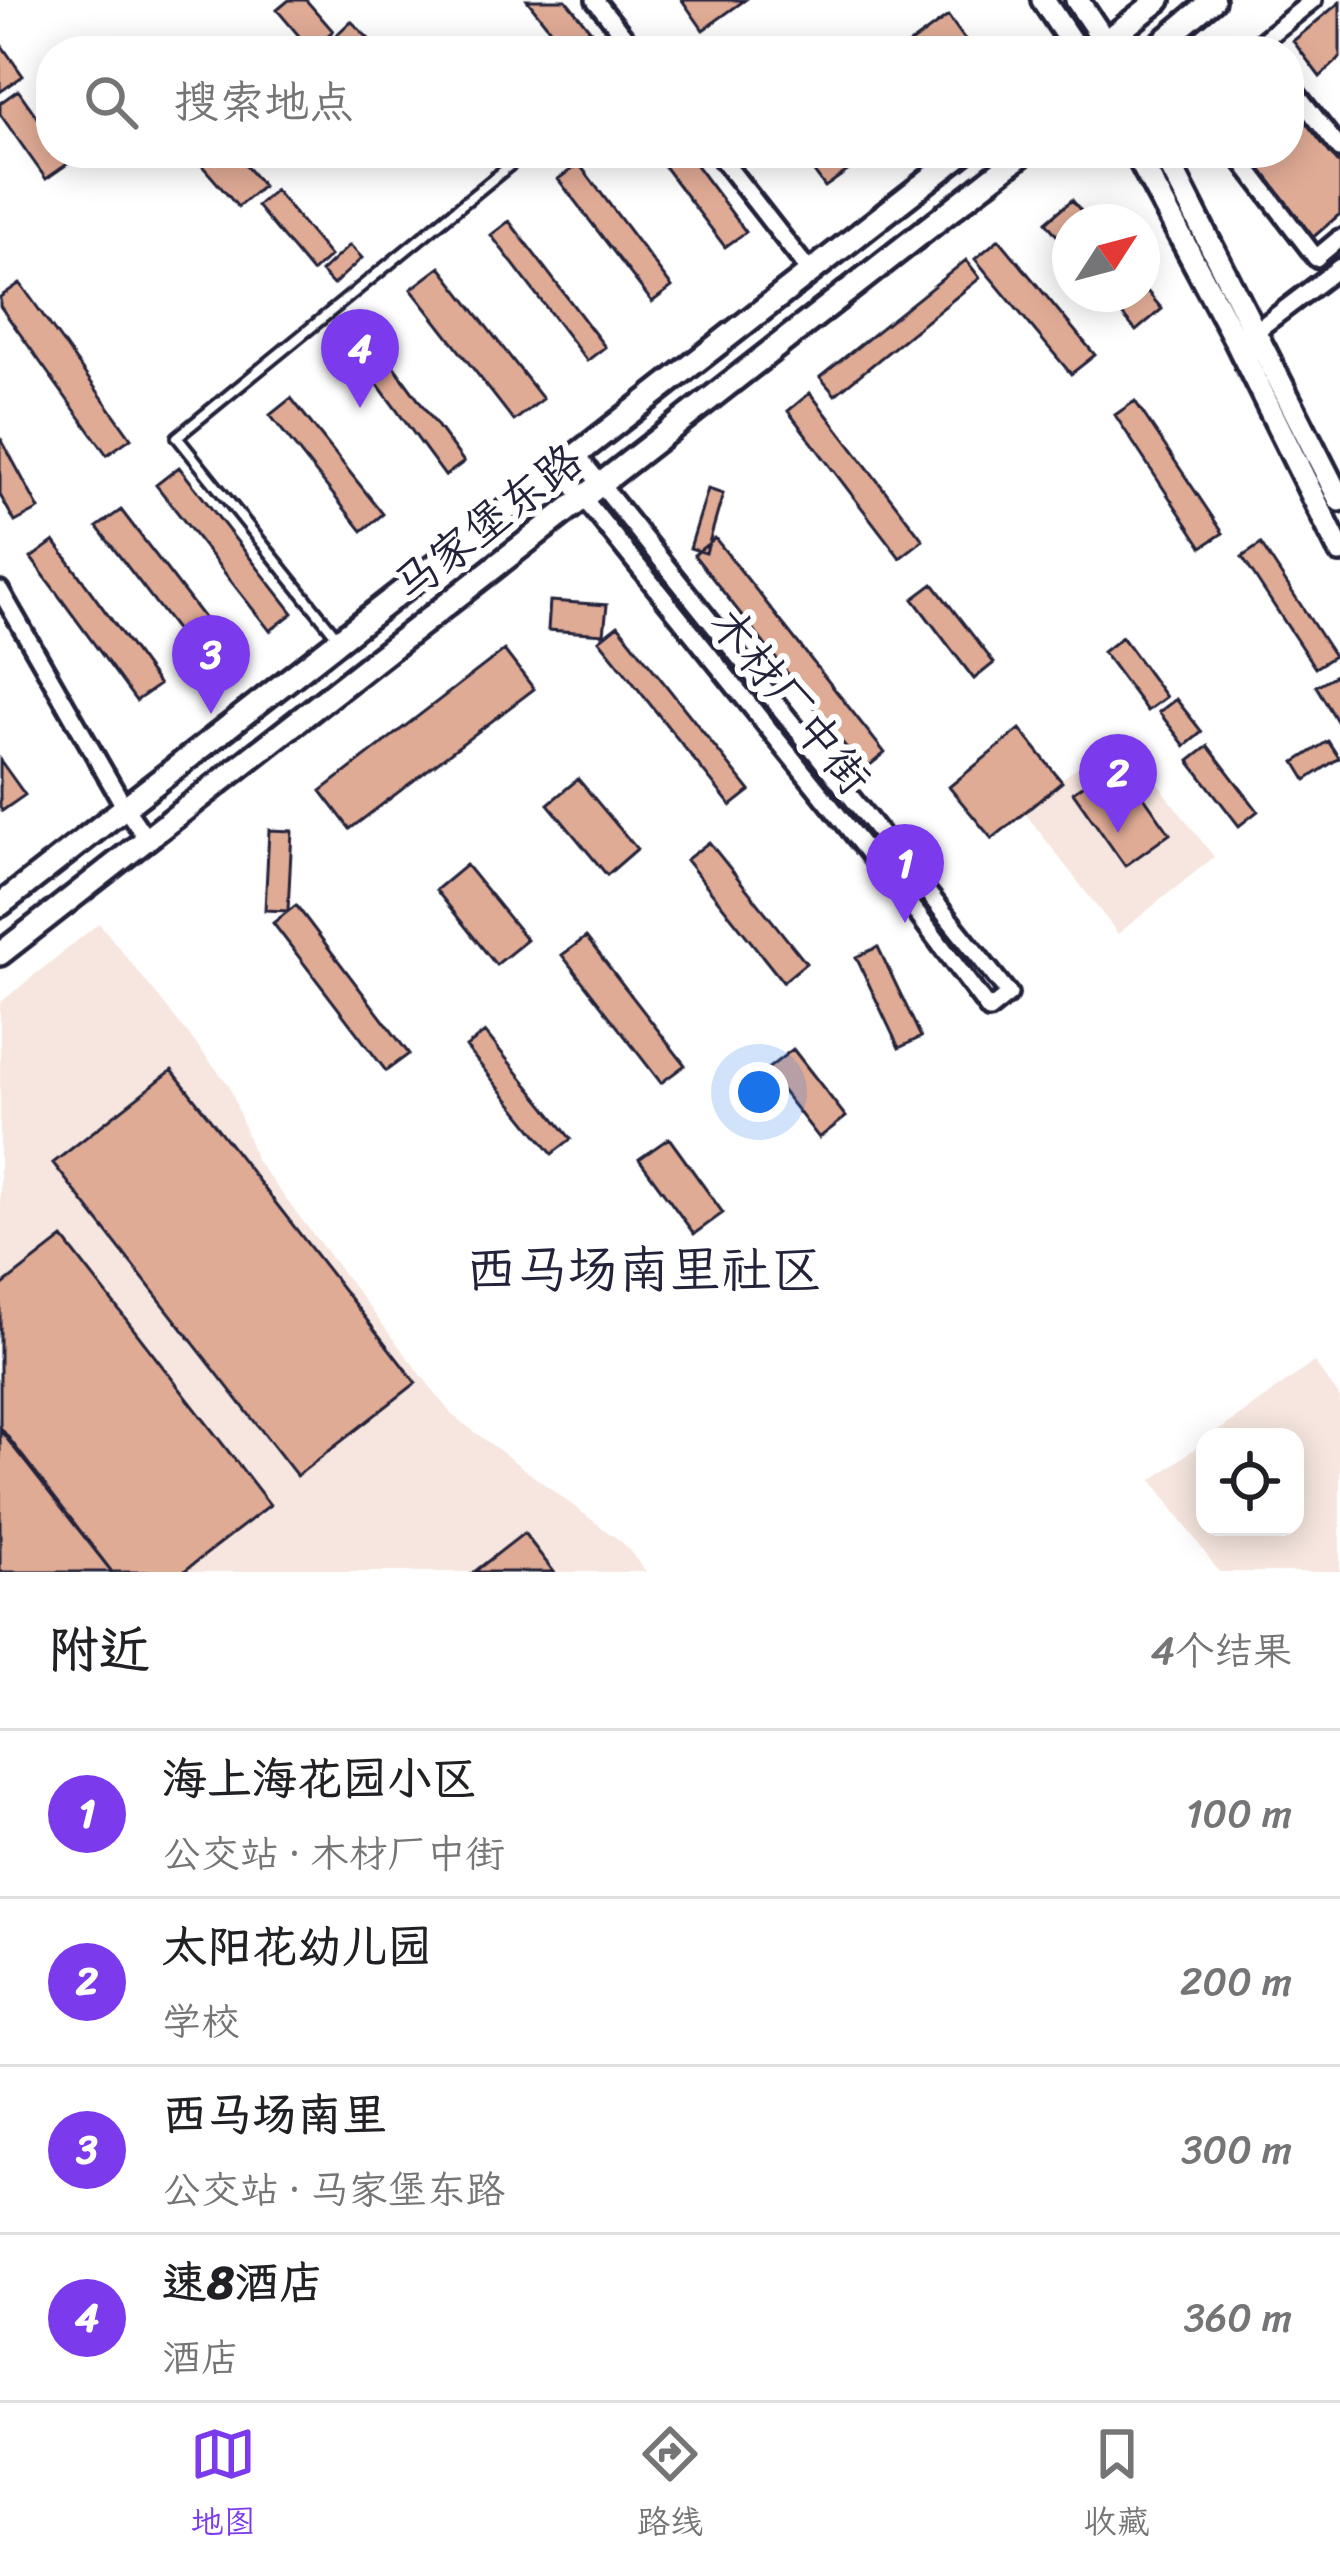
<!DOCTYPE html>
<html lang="zh">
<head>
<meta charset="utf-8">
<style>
	body { margin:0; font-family:Sriracha,"LXGW WenKai TC",sans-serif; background:#f2f2f2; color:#202124 }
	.controls { position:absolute; right:36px; bottom:36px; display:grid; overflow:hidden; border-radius:24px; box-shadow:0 6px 30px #0003 }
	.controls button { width:108px; height:108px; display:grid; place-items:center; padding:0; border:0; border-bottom:3px solid #e0e0e0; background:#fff; color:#202124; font:60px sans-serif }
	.compass { position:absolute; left:1052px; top:204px; width:108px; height:108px; border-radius:50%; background:#fff; box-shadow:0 6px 30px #0003; rotate:54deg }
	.you { position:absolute; left:759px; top:1092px; width:42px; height:42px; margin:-30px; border:9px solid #fff; border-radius:50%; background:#1a73e8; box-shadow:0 0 0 18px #1a73e833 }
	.badge { display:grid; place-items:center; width:78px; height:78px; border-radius:50%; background:#7c3aed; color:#fff; font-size:39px; font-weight:700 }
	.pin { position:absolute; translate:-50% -99px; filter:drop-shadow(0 3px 6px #0008) }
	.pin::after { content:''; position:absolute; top:63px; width:42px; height:36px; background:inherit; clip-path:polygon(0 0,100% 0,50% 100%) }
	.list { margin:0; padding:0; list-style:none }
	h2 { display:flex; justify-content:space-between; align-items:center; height:156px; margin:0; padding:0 48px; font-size:51px }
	h2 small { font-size:39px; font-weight:400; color:#757577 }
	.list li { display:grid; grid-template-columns:78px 1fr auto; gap:36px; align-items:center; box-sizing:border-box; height:168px; padding:0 48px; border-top:3px solid #e0e0e0 }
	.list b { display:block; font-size:45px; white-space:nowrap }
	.list p { margin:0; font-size:39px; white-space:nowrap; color:#757577 }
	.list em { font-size:39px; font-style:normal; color:#757577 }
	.icon { flex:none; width:66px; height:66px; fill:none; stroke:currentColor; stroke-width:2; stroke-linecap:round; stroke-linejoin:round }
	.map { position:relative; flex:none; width:1340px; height:1572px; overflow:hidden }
	.search { position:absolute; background:#fff; box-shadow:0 6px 30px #0003; left:36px; right:36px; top:36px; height:132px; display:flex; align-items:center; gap:30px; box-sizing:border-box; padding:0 42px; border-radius:48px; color:#757577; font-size:45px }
	.sheet { height:828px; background:#fff }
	nav { display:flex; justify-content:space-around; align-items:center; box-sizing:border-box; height:168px; border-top:3px solid #e0e0e0; background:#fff; font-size:33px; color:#757577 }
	nav a { display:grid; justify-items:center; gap:6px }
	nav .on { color:#7c3aed }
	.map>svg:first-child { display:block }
	.built { fill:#f6e6df }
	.building { fill:#e0ab95; stroke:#22223b; stroke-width:3 }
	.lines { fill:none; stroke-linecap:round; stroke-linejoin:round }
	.lane-casing { stroke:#22223b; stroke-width:16 }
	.street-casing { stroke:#22223b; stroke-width:24 }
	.secondary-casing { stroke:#22223b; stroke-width:30 }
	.lane { stroke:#fff; stroke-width:8 }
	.street { stroke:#fff; stroke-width:15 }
	.secondary { stroke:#fff; stroke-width:21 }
	.labels { text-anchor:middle; stroke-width:12; stroke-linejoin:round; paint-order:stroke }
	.street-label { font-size:45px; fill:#22223b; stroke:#fff }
	.quarter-label { font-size:51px; fill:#22223b; stroke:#fff }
</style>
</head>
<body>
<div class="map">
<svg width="1340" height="1572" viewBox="0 0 1340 1572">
	<rect width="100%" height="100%" fill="#fff"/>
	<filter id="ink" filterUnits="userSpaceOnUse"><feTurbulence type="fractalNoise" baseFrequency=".00833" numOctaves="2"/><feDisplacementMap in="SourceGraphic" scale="24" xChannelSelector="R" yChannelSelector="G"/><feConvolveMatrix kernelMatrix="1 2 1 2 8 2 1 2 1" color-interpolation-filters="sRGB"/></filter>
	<g filter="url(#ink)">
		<!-- built -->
		<path class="built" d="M1120,735L1214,857L1118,934L1022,809Z
			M99,923L229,1085L256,1160L452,1415L624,1544L646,1572H0V1003Z
			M1314,1362L1340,1398V1572H1219L1152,1480L1205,1441V1527H1295V1437H1210Z"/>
		<!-- building -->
		<path class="building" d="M289,0H306L333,31L311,50L277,10Z
			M527,0H566L607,51H567Z
			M682,0H745L703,30Z
			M1340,2V58L1320,77L1293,41Z
			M948,16L973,51H900Z
			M351,21L375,45L370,51H335L328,43Z
			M0,43L23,76L0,92Z
			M18,90L51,137V153H62L69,163L46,179L0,114V103Z
			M1289,98L1340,165V214L1310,240L1280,204L1257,165L1254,153H1289Z
			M191,153H235L263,186L238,207Z
			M654,153H687L746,232L725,247Z
			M810,153H873L825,187L804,158Z
			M579,164L672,287L652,302L558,179Z
			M275,190L330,256L312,272L257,206Z
			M1072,200L1090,222H1070V252L1046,222Z
			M509,221L605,347L587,361L491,235Z
			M999,239L1095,355L1071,374L975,259Z
			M350,245L362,258L333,285L321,272Z
			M966,260L980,278L835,395L820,377Z
			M440,267L543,399L514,421L411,289Z
			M20,283L131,438L107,455L0,306V297Z
			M1142,285L1162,309L1136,331L1105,294H1142Z
			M367,330L464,462L445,476L348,344Z
			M810,393L923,540L900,558L788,411Z
			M291,398L383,514L362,531L270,415Z
			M1135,401L1223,533L1202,547L1115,415Z
			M0,437L39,509L15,522L0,495Z
			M179,467L293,613L270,631L156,485Z
			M708,489L723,494L706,553L690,548Z
			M121,510L217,635L194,653L97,527Z
			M715,538L885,753L864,770L694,555Z
			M54,541L159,685L136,701L31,558Z
			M1261,544L1334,656L1315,668L1242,557Z
			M933,584L994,663L974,679L913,599Z
			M550,601L607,605L604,634L548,630Z
			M618,625L750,791L731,806L599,640Z
			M1122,637L1166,697L1147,711L1103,652Z
			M504,650L534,689L350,829L321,791Z
			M1336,675L1340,682V726L1316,686Z
			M1176,699L1202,732L1185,746L1159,712Z
			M1020,729L1062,782L992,839L949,787Z
			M1328,741L1339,758L1306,780L1295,762Z
			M1208,746L1258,811L1239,826L1189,761Z
			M0,760L25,795L2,811L0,807Z
			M1118,760L1170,834L1125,866L1073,792Z
			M578,779L637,849L607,875L548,804Z
			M269,830L292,831L288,911L265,910Z
			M709,842L806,963L783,982L686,860Z
			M466,865L527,940L496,965L436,890Z
			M296,905L409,1054L386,1071L273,923Z
			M586,937L685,1065L661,1083L562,955Z
			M878,947L921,1037L899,1048L856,957Z
			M485,1032L571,1139L552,1154L466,1047Z
			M793,1049L846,1117L819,1138L766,1070Z
			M172,1070L416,1383L297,1476L53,1163Z
			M669,1138L723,1213L694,1234L639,1159Z
			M63,1238L270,1505L183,1572H112L0,1427V1287Z
			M0,1430L112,1572H0Z
			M524,1533L554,1572H474Z"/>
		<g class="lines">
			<!-- lane casing -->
			<g class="lane-casing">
				<path id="lane" d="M338,638L177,437L525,153"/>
			</g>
			<!-- street casing -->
			<g class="street-casing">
				<path id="street" d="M595,0L636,51
					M1250,51L1313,0
					M1289,84L1340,149
					M717,153L810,272
					M1241,153V160L1316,258L1340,238
					M1256,331L1340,267
					M560,469L918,915L989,1010L1009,994L578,456
					M0,590L124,806L146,838"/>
			</g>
			<!-- secondary casing -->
			<g class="secondary-casing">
				<path id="secondary" d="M1043,0L1077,51
					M1077,0L1110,49
					M1094,51L1159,0
					M1152,51L1213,0
					M1136,153L1236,341L1340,551
					M1164,153L1340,500
					M0,905L963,153
					M0,954L1024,153"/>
			</g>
			<!-- lane -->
			<use href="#lane" class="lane"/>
			<!-- street -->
			<use href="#street" class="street"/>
			<!-- secondary -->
			<use href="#secondary" class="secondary"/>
		</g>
	</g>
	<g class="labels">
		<!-- street labels -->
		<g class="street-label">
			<text transform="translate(487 522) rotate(-38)" y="16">马家堡东路</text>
			<text transform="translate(791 700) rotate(51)" y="16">木材厂中街</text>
		</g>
		<!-- quarter labels -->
		<g class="quarter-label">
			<text x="644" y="1287">西马场南里社区</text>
		</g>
	</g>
</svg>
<div class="controls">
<button><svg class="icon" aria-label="locate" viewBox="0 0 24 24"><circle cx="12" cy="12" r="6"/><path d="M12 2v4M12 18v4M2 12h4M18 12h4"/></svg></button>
</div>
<svg class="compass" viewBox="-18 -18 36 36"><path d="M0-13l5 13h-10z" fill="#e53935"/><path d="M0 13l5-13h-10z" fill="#757577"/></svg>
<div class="you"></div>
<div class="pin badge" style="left:905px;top:923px">1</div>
<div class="pin badge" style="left:1118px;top:833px">2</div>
<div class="pin badge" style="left:211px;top:714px">3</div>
<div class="pin badge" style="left:360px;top:408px">4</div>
<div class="search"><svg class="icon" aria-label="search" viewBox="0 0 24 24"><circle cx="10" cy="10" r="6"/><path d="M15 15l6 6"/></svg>搜索地点</div>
</div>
<section class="sheet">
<h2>附近<small>4个结果</small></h2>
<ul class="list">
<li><span class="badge">1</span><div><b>海上海花园小区</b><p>公交站 · 木材厂中街</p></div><em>100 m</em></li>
<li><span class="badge">2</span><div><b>太阳花幼儿园</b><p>学校</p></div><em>200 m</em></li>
<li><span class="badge">3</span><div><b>西马场南里</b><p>公交站 · 马家堡东路</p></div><em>300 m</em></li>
<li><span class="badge">4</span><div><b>速8酒店</b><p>酒店</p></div><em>360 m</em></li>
</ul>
</section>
<nav>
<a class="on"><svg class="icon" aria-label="map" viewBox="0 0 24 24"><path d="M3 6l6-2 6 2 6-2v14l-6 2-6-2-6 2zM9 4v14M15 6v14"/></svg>地图</a>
<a><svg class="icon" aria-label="directions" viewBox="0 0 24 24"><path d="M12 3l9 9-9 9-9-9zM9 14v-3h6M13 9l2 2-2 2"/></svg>路线</a>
<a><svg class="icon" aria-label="saved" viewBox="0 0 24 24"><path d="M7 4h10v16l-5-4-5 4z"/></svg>收藏</a>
</nav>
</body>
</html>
